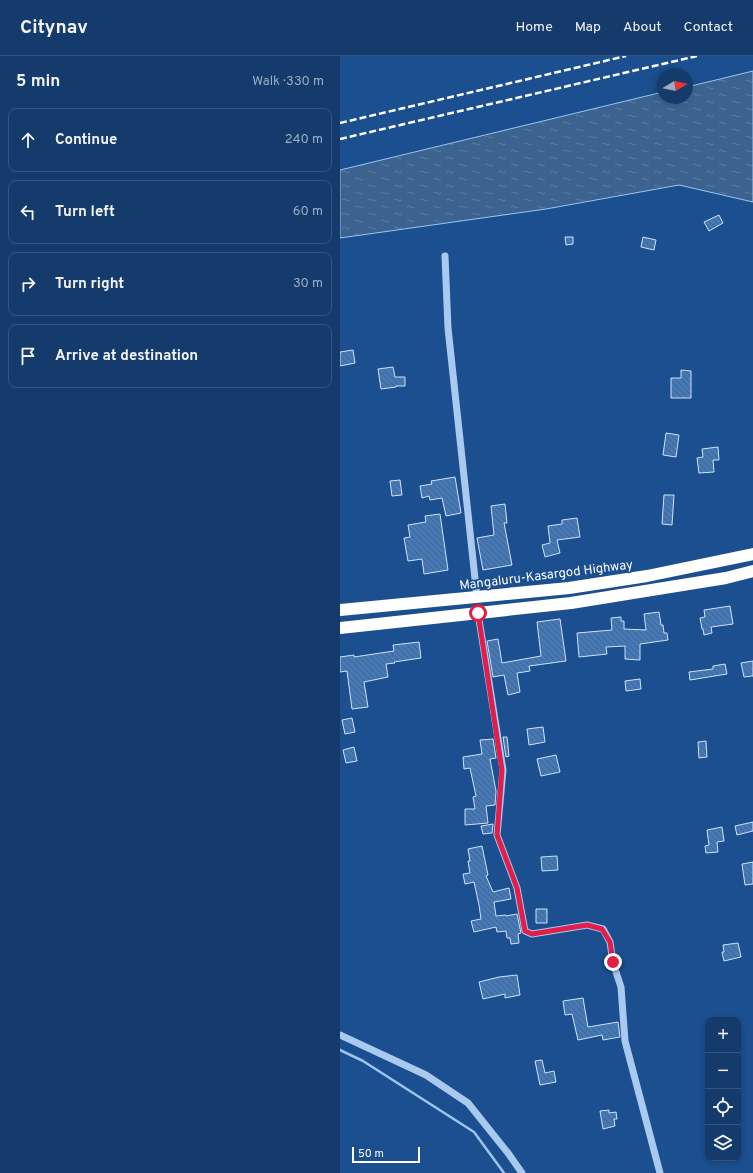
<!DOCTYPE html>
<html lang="en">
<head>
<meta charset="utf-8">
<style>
	body { margin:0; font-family:Overpass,sans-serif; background:#1d4271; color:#f1f3f6 }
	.controls { position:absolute; right:12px; bottom:12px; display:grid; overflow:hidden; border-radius:8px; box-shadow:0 2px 6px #0003 }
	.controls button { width:36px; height:36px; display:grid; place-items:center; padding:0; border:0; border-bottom:1px solid #33557e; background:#143b6b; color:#f1f3f6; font:20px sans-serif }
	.compass { position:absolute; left:317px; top:12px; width:36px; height:36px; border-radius:50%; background:#143b6b; box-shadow:0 2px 6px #0003; rotate:80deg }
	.scale { position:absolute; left:12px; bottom:10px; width:68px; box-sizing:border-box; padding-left:4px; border:2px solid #fff; border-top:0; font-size:11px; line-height:14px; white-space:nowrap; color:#fff; -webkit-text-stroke:3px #1b4f8f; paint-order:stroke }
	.stop { position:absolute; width:12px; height:12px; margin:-9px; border:3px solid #e11d48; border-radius:50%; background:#fff }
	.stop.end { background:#e11d48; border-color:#fff; box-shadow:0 1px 4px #0008 }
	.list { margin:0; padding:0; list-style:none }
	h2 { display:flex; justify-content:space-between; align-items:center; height:52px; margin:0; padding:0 16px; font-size:17px }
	h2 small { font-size:13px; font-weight:400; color:#9dadc1 }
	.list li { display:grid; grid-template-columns:26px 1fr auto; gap:12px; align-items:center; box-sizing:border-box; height:64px; margin:0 8px 8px; padding:0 8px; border:1px solid #33557e; border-radius:8px }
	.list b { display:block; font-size:15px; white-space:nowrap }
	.list em { font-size:13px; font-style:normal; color:#9dadc1 }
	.icon { flex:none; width:22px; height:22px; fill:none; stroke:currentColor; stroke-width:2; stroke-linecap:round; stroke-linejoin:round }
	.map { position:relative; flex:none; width:413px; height:1117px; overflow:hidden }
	header { display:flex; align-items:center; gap:24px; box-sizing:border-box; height:56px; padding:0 20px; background:#143b6b; border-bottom:1px solid #33557e }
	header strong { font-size:19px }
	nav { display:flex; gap:22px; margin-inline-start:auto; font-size:14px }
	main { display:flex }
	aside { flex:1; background:#143b6b }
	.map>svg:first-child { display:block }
	.water { fill:url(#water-ripples); stroke:#9cc4f0 }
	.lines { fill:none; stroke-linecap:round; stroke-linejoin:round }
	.stream { stroke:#9cc4f0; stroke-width:2.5 }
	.building { fill:url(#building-back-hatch); stroke:#cfe3fa }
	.minor { stroke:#a9c9ee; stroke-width:7 }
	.highway { stroke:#fff; stroke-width:12 }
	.rail { stroke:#fff; stroke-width:2.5; stroke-dasharray:7 3; stroke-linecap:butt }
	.route { stroke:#e11d48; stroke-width:5 }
	.labels { text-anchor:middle; stroke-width:3.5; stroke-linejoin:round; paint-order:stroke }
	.street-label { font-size:13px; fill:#fff; stroke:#1b4f8f }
</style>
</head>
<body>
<header>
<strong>Citynav</strong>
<nav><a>Home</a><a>Map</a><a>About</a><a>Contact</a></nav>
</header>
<main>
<aside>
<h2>5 min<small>Walk · 330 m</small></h2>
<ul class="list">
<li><svg class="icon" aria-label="ahead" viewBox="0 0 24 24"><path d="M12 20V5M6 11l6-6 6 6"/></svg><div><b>Continue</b></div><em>240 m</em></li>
<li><svg class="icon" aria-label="left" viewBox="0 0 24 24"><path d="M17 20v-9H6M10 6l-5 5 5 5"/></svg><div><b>Turn left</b></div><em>60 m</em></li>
<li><svg class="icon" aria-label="right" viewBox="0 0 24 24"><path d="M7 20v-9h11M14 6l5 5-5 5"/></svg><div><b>Turn right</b></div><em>30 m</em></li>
<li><svg class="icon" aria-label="arrive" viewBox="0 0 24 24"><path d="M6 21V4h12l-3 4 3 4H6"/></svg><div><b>Arrive at destination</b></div></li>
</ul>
</aside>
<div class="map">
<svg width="413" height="1117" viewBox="0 0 413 1117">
	<defs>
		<pattern id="water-ripples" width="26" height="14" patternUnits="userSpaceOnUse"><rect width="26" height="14" fill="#3c6290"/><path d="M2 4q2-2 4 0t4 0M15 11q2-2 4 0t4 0" fill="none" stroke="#597aa1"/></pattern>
		<pattern id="building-back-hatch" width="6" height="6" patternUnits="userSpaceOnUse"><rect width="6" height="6" fill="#4478b7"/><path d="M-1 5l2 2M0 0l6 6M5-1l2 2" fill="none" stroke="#486282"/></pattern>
	</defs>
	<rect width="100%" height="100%" fill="#1b4f8f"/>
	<!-- water -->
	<path class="water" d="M413,15V146L339,129L206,153L0,182V114L323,36V42H347V31Z"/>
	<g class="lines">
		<!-- stream -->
		<path class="stream" d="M0,994L23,1005L134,1076L164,1117"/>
	</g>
	<!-- building -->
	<path class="building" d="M379,159L383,167L369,175L364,166Z
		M225,181H233V188L226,189Z
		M303,181L316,184L314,194L301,191Z
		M13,294L15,307L0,310V296Z
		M53,311L55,321H65V330H56V331L41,333L38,313Z
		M341,314L351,315V342H331V322H341Z
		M326,377L339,379L336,401L323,399Z
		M378,391L379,404H373L374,416L359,417L357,402L363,401L362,393Z
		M115,421L121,457L106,460L102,442L90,444L89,440L82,442L80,430L92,428L91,425Z
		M60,424L62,439L52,440L50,425Z
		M324,439H334L332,469L322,468Z
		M165,448L167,467H164L172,509L143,514L137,482L154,479L151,450Z
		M100,458L108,514L84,518L82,503L68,505L64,482L70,481L68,469L86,466L85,460Z
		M237,462L240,481L217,484L220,497L205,501L202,489L210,487L208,470L222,468V464Z
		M390,550L393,568L371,571L372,577L364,579L363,573H362L360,562L365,561L364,554Z
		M319,556L321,569H323L324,577H327L328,584L300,588V604L285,603V590L266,591L267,598L239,601L237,577L272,574L271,562L281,561V565H284V573L306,574L304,558Z
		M220,563L226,605L189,610L190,615L177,617L180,636L168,639L164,619L153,621L147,585L158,583L162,607L201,600L197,566Z
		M79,586L81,602L54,606L55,607L46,608L48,621L24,626L28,651L12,653L7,615L0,616V601L14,599V601L54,595L53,589Z
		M413,605V620L404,621L401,607Z
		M385,608L387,618L350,624L349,616L373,613V610Z
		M300,623L301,633L286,635L285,625Z
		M12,662L15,676L5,678L2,664Z
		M203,671L205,686L189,689L187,673Z
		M163,681H167L169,700L166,701Z
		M153,683L156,702L150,703L156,735L155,749L146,750L148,767L125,769V753H135L133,741L136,740L130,712L124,713L123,701L142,698L140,684Z
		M366,685L367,701L359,702L358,686Z
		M14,691L17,705L6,707L3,694Z
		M216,699L220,716L201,720L197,703Z
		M413,766V775L397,779L395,770Z
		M153,768L152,777L143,778L141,770Z
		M382,771L384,785L377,786L378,796L366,797L365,790L369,789L367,774Z
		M142,790L148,819L146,820L153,836L169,832L171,843L154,846L156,860L166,859V860L177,858L181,877L178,878L179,887L171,888L170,882H167L166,875L157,876L156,871L134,876L131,865L141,863L139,849L134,826L125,828L123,818L130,817L128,805H130L128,793Z
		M217,800L218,814L202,815L201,801Z
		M413,806V828L405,829L402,808Z
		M196,853H207V867H196Z
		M398,887L401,901L384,905L382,896H384L383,889Z
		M177,919L180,939L165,942V938L143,943L139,926L159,921Z
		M243,942L248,971L278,966L280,981L263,984L262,979L238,984L232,958L225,959L223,945Z
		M202,1004L205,1017L214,1015L216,1026L200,1029L195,1005Z
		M269,1054V1057L276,1056L277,1063H274L275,1070L263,1073L260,1055Z"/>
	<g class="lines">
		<!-- minor -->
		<path class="minor" d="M105,200L108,272L137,541
			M138,557L163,714L157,779L177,832L185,875L192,878L247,869L263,873L270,886L273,907L281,931L285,985L320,1117
			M0,979L86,1019L128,1047L168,1097L182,1117"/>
		<!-- highway -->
		<path class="highway" d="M0,554L229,532L307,520L413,498
			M0,572L231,547L386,522L413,515"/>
		<!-- rail -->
		<path class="rail" d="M0,67L286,0
			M0,83L357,0"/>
	</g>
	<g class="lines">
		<!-- route -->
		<path class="route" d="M138,557L162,714L157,779L177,832L185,875L192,878L247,869L262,873L270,886L273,906"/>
	</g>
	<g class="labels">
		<!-- street labels -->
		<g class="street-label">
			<text transform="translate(206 518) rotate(-7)" y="5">Mangaluru-Kasargod Highway</text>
		</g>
	</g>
</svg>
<div class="controls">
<button>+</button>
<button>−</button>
<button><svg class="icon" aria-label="locate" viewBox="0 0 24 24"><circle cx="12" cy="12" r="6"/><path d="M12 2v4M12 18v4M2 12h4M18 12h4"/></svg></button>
<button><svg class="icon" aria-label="layers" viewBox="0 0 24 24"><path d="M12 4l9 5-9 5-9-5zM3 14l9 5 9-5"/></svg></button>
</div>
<svg class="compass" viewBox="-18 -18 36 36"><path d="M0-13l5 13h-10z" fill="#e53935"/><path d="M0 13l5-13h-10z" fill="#9dadc1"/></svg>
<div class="scale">50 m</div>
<div class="stop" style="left:138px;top:557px"></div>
<div class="stop end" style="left:273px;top:906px"></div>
</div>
</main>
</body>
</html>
